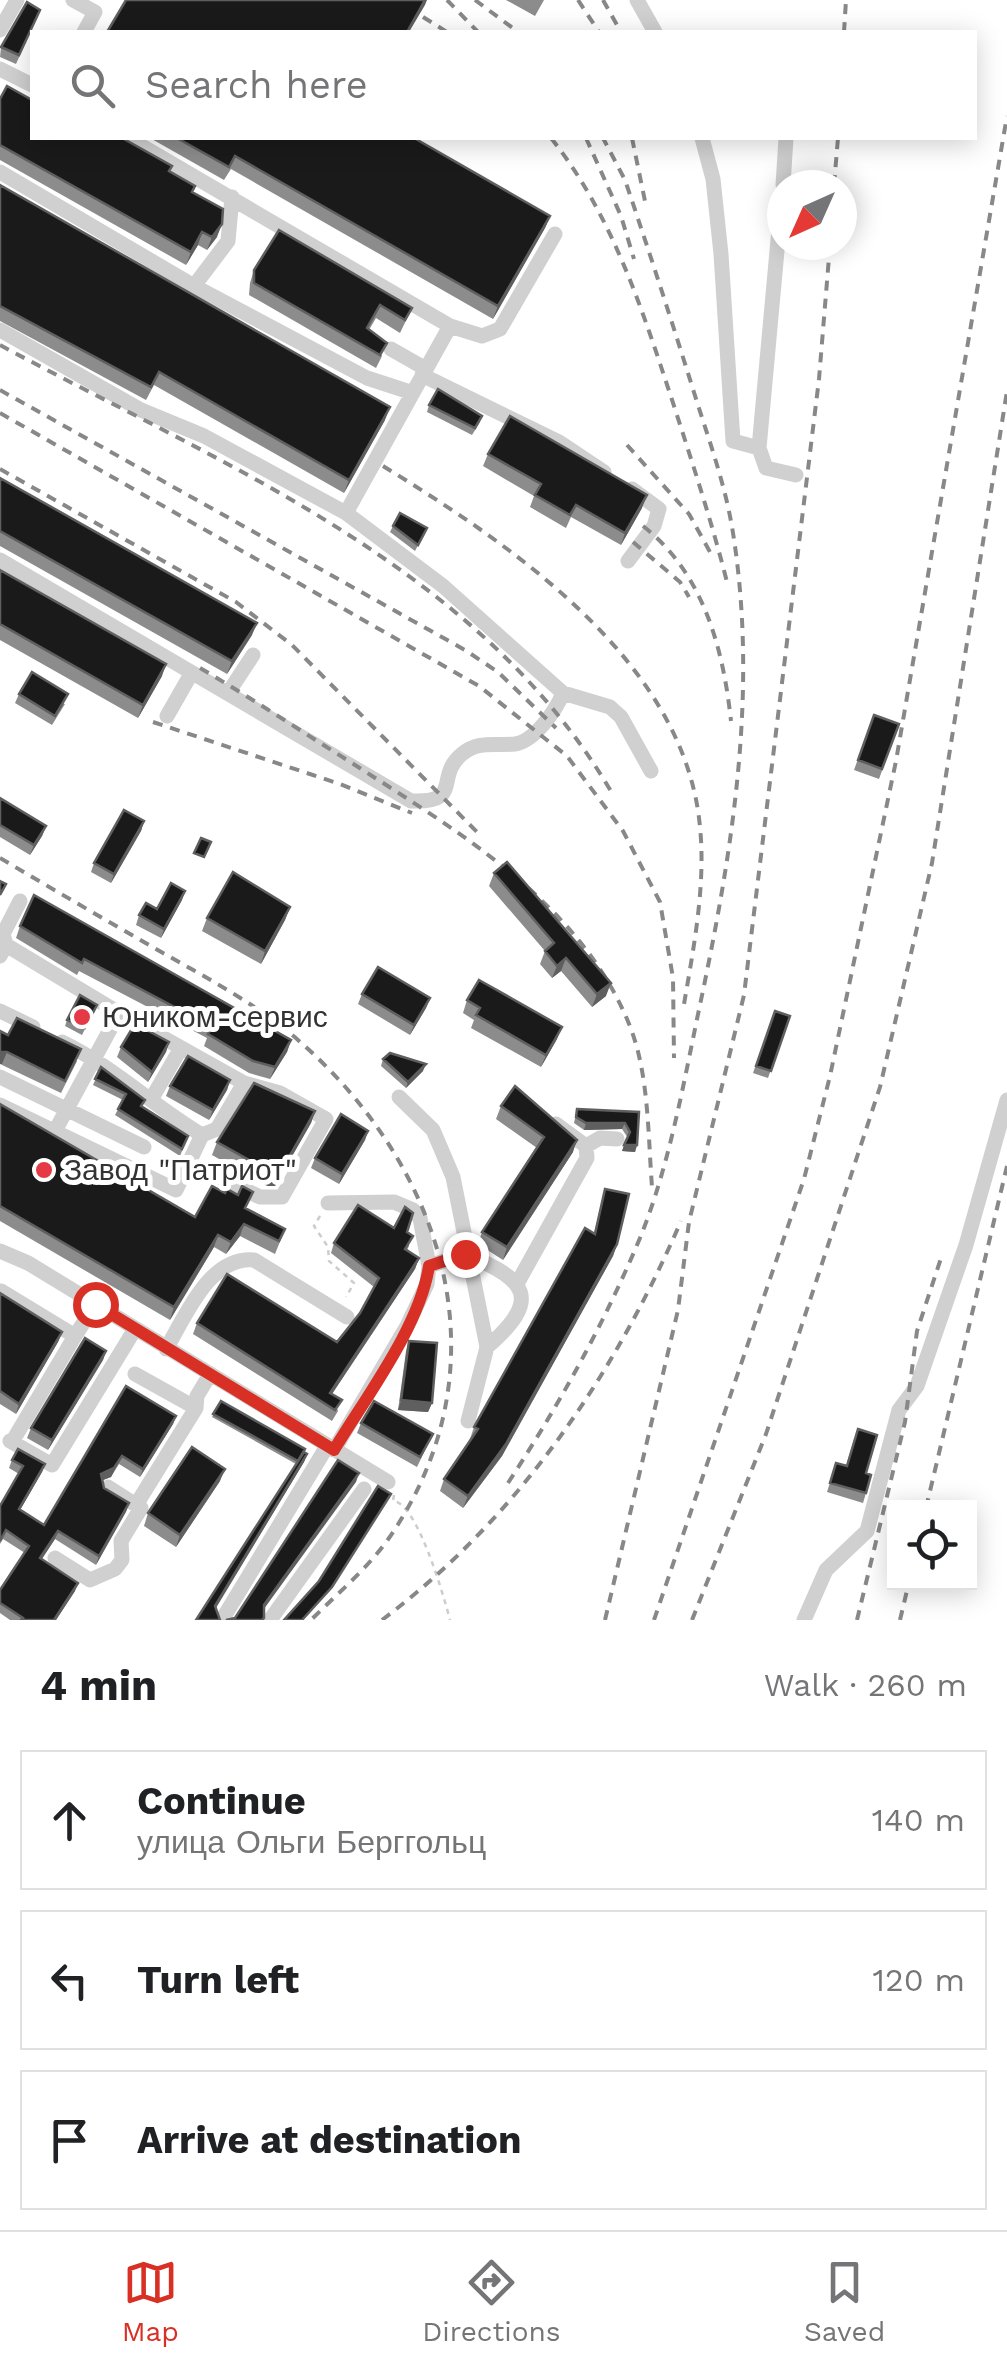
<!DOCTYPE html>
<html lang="en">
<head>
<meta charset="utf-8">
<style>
	body { margin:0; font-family:"Work Sans",sans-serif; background:#f2f2f2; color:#202124 }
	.controls { position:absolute; right:30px; bottom:30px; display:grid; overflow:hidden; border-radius:0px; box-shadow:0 5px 25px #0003 }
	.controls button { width:90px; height:90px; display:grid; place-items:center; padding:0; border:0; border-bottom:2px solid #e0e0e0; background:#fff; color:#202124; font:50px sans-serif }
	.compass { position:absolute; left:767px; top:170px; width:90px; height:90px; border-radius:50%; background:#fff; box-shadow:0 5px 25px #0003; rotate:225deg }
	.stop { position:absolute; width:30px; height:30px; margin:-22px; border:8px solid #d93025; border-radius:50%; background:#fff }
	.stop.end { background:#d93025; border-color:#fff; box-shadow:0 2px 10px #0008 }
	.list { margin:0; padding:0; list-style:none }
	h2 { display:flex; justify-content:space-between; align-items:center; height:130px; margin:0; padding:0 40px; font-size:42px }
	h2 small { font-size:32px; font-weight:400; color:#757577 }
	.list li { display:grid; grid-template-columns:65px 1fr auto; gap:30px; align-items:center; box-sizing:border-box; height:140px; margin:0 20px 20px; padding:0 20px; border:2px solid #e0e0e0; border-radius:0px }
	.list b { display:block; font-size:38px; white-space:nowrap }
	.list p { margin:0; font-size:32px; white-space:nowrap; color:#757577 }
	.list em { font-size:32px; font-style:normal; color:#757577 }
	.icon { flex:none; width:55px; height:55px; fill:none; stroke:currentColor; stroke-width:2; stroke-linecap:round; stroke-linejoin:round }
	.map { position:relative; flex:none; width:1007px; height:1620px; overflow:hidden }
	.search { position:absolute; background:#fff; box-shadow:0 5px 25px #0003; left:30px; right:30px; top:30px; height:110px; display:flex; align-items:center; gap:25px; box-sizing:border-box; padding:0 35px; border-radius:0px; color:#757577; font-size:38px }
	.sheet { height:610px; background:#fff }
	nav { display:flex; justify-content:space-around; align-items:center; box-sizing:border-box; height:140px; border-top:2px solid #e0e0e0; background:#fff; font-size:28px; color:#757577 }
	nav a { display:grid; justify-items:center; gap:5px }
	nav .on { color:#d93025 }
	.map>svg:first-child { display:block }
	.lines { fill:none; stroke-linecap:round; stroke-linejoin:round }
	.path { stroke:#cdcdcd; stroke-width:2.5; stroke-dasharray:5 5; stroke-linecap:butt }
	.minor { stroke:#d0d0d0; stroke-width:15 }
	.rail { stroke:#888; stroke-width:4; stroke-dasharray:10 8; stroke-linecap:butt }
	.wall { fill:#8c8c8c }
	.shaded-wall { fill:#5f5f5f }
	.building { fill:#1a1a1a; stroke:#5f5f5f; stroke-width:2.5 }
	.route { stroke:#d93025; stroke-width:12 }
	.poi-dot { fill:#e63946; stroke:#fff; stroke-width:4 }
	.labels { text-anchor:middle; stroke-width:10; stroke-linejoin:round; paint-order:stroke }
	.poi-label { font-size:30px; fill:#333; stroke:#fff; text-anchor:start }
</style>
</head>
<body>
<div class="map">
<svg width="1007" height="1620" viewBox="0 0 1007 1620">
	<rect width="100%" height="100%" fill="#fff"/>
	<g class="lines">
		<!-- path -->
		<path class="path" d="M320,1216L314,1226L328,1247L329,1261L354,1283L346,1297
			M394,1495L393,1501C417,1502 444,1597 450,1620"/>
		<!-- minor -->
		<path class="minor" d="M73,0L95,12L84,32
			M637,0L655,32
			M0,30L17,0
			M0,69L32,85
			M128,138L450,326L346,513
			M702,138L713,179L721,254L733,441L759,448
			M0,172L194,286L367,378L413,393
			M783,185L786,138
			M782,196L759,448L766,468L796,475
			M194,286L228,241L232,197
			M450,326L482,336L500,329L555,234
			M0,330L141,410L204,436L346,513L443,586L563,693L610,707L621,717L651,771
			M391,349L426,369
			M422,375L559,442L604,472
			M0,560L411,801C464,803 434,777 462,754C479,740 495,746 515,744C535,741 556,710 563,693
			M628,561L654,526L659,509L632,489
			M228,693L253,655
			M167,716L191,674
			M6,945L119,1013
			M0,956L6,945L3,934L20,901
			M0,1011L33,1027
			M0,1077L144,1147
			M399,1097L433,1130L453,1177L487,1347L468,1421
			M152,1098L181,1048
			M0,1105L176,1190L202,1135C153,1106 114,1067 62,1042
			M55,1131L119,1013L244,1083L280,1093L326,1119L282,1197H260L191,1163
			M202,1135L217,1129L244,1083
			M586,1146L600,1138L617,1139
			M328,1203L394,1202L413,1210L420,1218L429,1266L427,1284L407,1326L334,1450
			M0,1251L28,1263L388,1482
			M429,1266L465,1254C527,1279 543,1299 487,1347
			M518,1282L587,1158L586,1146L556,1124
			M1,1291L75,1336L95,1305
			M166,1349C186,1316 209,1256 254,1260L347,1317
			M135,1374L196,1408
			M10,1441L52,1465L135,1329
			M12,1442L75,1336
			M108,1487L136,1505
			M55,1558L90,1580L115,1569L122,1560L121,1541L141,1508L136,1505L196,1408L197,1396L209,1376
			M222,1620L326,1448
			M270,1620L364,1489
			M804,1620L826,1570L867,1531L899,1410L917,1386L966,1245L1007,1100"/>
		<!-- rail -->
		<path class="rail" d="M447,0L478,32
			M475,0L518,32
			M578,0L599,32
			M603,0L621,32
			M423,17L447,32
			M844,32L846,0
			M551,138C614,217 644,315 675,409C694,468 713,526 728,586
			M586,138L621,216L634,259
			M632,138L646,206
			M834,185L838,138
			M0,345C222,465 479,566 612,793
			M0,390L465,650L498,672L556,728
			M0,413L479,686L567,756L623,831L660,902L673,978L674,1058
			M627,445L689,514L710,552
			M383,466C511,545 685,661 700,827C706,887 693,951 683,1010
			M0,469L236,602L292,645L481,836
			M643,526C703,573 723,647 731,721
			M633,542L680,582L689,597
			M200,668C253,699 304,733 355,765C459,832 584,906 631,1029C649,1077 648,1136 652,1187
			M153,722L340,784L412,813
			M0,858C54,890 109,922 163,953C207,978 252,1002 291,1034C442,1161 510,1363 389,1538C368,1568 337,1594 311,1620
			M508,1483C559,1405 604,1324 640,1238C668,1169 682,1092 697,1019C731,860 759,696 733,533C726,488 711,446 697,402C674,328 650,254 625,180L603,138
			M926,1508L1007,1166
			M382,1620C518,1518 614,1376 681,1221
			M605,1620L678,1310L689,1222L744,995L819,379L830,245
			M654,1620L804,1179L830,1076L896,761L1007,116
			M692,1620L766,1434L880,1087L932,863L1007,391
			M857,1620L905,1422L917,1331L942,1255
			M900,1620L909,1582"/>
	</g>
	<!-- wall -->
	<path class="wall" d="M506,0H544L535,16Z
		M36,19L16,64L0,57L1,47Z
		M0,99L32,138L172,166L170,172L195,186L193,192L217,237L207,250L198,245L186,265L0,160Z
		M150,138H414L550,216L545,228L493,319L231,169L224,180Z
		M0,185L385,420L344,493L154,385L146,400L0,321Z
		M254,270L412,308L400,333L376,318L369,330L382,356L376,368L249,295L250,283Z
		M429,405L480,422L472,435L427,412Z
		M488,454L642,508L621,545L571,517L566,528L530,507L534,496L483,466Z
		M0,478L252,635L227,674L0,546Z
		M393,526L424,534L415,551L390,532Z
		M0,570L162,676L138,718L0,640Z
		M19,694L65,704L52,725L15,703Z
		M874,715L899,724L879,779L854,770Z
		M0,798L46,826L42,836L30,855L0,837Z
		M144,821L141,831L111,883L91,872L94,863Z
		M494,873L606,996L592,1007L561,971L552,978L540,964L545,951L489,886Z
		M182,900L161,938L136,925L139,915Z
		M290,907L285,920L261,964L202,931L207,918Z
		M20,926L291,1040L287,1052L270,1079L249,1073L204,1046L207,1038L79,971L77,975L16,938Z
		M362,994L430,998L426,1008L410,1035L358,1004Z
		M467,1000L557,1039L541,1067L471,1028L474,1020L463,1013Z
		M94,1011L82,1035L65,1026L67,1020Z
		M775,1011L790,1016L768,1078L753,1073Z
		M0,1031L77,1061L61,1093L0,1064Z
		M139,1031L169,1042L166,1052L148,1082L117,1057L121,1047Z
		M383,1059L423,1071L406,1088L381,1066Z
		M101,1067L142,1107L188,1136L180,1156L115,1115L123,1100L93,1085Z
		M230,1080L227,1090L209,1120L166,1096L170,1086Z
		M0,1104L195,1217L247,1208L285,1229L275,1254L240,1236L226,1254L214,1247L170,1320L0,1221Z
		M501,1106L573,1152L503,1260L478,1244L482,1232L537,1148L496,1119Z
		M577,1109L639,1112L637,1145L635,1152L622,1151L628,1138L622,1129L584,1130L574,1123Z
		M315,1111L311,1123L275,1186H267L212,1155L217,1142Z
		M368,1131L365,1140L339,1184L311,1168L315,1158Z
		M605,1189L617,1244L613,1256L502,1456L463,1508L440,1491L444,1479L471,1439H470L474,1427L594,1233Z
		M407,1232L409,1246L407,1250L419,1258L415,1269L332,1394L338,1411L332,1421L193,1334L197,1323L337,1342L360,1313L374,1287L331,1253L334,1243Z
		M0,1293L62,1332L58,1342L16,1414L0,1404Z
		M409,1341L432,1403L428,1412L398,1410L406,1351Z
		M106,1351L103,1360L48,1450L27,1438L31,1428Z
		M126,1386L176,1416L173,1424L140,1477L119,1464L111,1477L103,1480L104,1488L129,1503L96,1565L55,1539L42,1559L75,1591L56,1620H10L0,1613V1590L25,1553L3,1539L0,1544V1506L19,1474L9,1468L12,1460L45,1464L42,1472L20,1510L44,1525Z
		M221,1401L301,1457L307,1454L304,1462L216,1608L196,1620L296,1464L212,1417Z
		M361,1423L433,1434L417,1467L357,1433Z
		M854,1439L866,1473V1493L863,1503L827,1492L836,1463L846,1466Z
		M220,1481L176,1547L144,1526L148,1513Z"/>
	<!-- shaded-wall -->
	<path class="shaded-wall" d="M425,0H427L425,5L409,32H407Z
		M550,216L545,228L493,319L498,306Z
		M222,224L217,237L207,250L212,237Z
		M202,232L198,245L186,265L191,252Z
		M390,407L385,420L344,493L349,480Z
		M647,495L642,508L621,545L625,533Z
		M257,623L252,635L227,674L232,661Z
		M166,664L162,676L138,718L143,705Z
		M144,821L141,831L111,883L114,874Z
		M46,826L42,836L30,855L34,845Z
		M185,891L182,900L161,938L164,929Z
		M290,907L285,920L261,964L265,951Z
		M566,958L561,971L552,978L557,966Z
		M611,983L606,996L592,1007L597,994Z
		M430,998L426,1008L410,1035L414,1025Z
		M562,1027L557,1039L541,1067L546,1055Z
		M291,1040L287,1052L270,1079L275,1067Z
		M169,1042L166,1052L148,1082L152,1072Z
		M0,1052H7L2,1064H0Z
		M426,1064L423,1071L406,1088L408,1082Z
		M230,1080L227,1090L209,1120L213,1110Z
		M315,1111L311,1123L275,1186H267L272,1173Z
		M586,1123H625L622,1129L584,1130Z
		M368,1131L365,1140L339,1184L342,1174Z
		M577,1140L573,1152L503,1260L507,1247Z
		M624,1145H637L635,1152L622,1151Z
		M244,1224L240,1236L226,1254L231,1242Z
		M218,1235L214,1247L170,1320L174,1307Z
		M617,1244L613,1256L502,1456L463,1508L468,1496Z
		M419,1258L415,1269L326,1403L330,1393Z
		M62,1332L58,1342L16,1414L19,1404Z
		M106,1351L103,1360L48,1450L52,1440Z
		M401,1400L432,1403L428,1412L398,1410Z
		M176,1416L173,1424L140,1477L143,1469Z
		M307,1454L304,1462L212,1614L215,1606Z
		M122,1456L111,1477L98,1482L101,1474Z
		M45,1464L42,1472L16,1517L19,1509Z
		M225,1469L220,1481L176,1547L180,1535Z
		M359,1473L356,1482L261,1613L264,1605Z
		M129,1503L126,1512L96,1565L99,1556Z
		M58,1531L55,1539L37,1566L40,1558Z
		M78,1583L75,1591L56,1620H54Z"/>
	<!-- building -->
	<path class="building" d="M126,0H425L407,32H107Z
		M27,2L40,10L19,55L1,47Z
		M7,86L32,100V138H122L172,166L169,171L195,186L192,192L223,209L222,224L212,237L202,232L191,252L0,145V99Z
		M177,138H414L550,216L498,306L235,156L229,167Z
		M0,185L390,407L349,480L159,372L151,387L0,306Z
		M279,230L412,308L405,320L380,305L367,328L387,343L380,355L254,283V270Z
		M438,389L482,416L475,428L429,405Z
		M510,416L647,495L625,533L576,505L570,515L535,495L541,484L488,454Z
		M0,478L257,623L232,661L0,531Z
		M400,513L427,528L418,545L393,526Z
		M0,570L166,664L143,705L0,624Z
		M32,672L68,694L55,716L19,694Z
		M874,715L899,724L882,769L858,760Z
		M0,798L46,826L34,845L0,825Z
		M124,810L144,821L114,874L94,863Z
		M201,838L211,842L204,857L194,853Z
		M507,862L611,983L597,994L566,958L557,966L545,951L554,943L494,873Z
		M233,872L290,907L265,951L207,918Z
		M0,881L6,884L0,895Z
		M171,883L185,891L164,929L139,915L146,903L157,909Z
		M34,895L291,1040L275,1067L253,1061L208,1034L212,1027L84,959L82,963L20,926Z
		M378,967L430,998L414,1025L362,994Z
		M479,980L562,1027L546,1055L476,1015L480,1008L467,1000Z
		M80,995L97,1005L85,1028L67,1020Z
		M775,1011L790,1016L771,1071L756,1066Z
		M17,1018L81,1049L65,1081L7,1052H0V1031L8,1035Z
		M133,1027L139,1031L141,1027L169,1042L152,1072L121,1047Z
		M390,1053L426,1064L408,1082L383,1059Z
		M188,1056L230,1080L213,1110L170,1086Z
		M101,1067L145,1100L141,1106L188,1136L182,1149L118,1109L126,1094L95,1079Z
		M254,1083L315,1111L280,1173H272L217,1142Z
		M515,1086L577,1140L507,1247L482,1232L544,1137L501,1106Z
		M0,1104L195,1217L212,1186L225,1193L227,1189L238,1195L242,1186L253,1192L245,1208L285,1229L279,1241L244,1224L231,1242L218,1235L174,1307L0,1206Z
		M577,1109L639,1112L637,1145H624L630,1132L625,1123H586L576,1117Z
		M341,1114L368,1131L342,1174L315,1158Z
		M605,1189L629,1194L617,1244L506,1444L468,1496L444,1479L478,1429L474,1427L585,1228L595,1234Z
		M358,1205L394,1228L405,1207L413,1213L407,1232L413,1236L405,1249L419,1258L330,1393L342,1400L335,1410L197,1323L227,1274L337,1342L360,1313L379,1278L334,1243Z
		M0,1293L62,1332L19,1404L0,1391Z
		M85,1338L106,1351L52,1440L31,1428Z
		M409,1341L437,1343L432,1403L401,1400Z
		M126,1386L176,1416L143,1469L122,1456L114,1468L101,1474L104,1488L129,1503L99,1556L58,1531L40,1558L78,1583L54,1620H21L23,1618L0,1603V1590L29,1546L6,1530L0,1541V1506L23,1466L12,1460L18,1449L45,1464L19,1509L44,1525Z
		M221,1401L305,1449L298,1461L213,1414Z
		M374,1401L433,1434L420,1457L361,1423Z
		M858,1429L877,1435L866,1473L871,1475L866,1493L830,1483L836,1463L847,1466Z
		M192,1447L225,1469L180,1535L148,1513Z
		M304,1452L307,1454L215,1606L220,1620H196Z
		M338,1460L359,1473L264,1605V1618L262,1620H226L235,1618Z
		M378,1486L391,1494L332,1587L302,1620H284L319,1581Z"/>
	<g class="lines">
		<!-- route -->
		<path class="route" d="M95,1304L334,1450C366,1397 420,1326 429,1266L465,1254"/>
	</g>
	<!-- markers -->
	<g class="poi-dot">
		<circle cx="82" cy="1017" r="10"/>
		<circle cx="44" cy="1170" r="10"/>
	</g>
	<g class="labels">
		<!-- poi labels -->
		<g class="poi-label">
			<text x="102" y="1027">Юником-сервис</text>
			<text x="64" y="1180">Завод "Патриот"</text>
		</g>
	</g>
</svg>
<div class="controls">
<button><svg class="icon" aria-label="locate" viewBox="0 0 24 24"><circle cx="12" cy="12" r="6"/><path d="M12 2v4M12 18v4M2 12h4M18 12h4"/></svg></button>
</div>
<svg class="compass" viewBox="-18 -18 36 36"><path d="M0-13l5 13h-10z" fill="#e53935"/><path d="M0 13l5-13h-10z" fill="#757577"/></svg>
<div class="stop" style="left:95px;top:1304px"></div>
<div class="stop end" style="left:465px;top:1254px"></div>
<div class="search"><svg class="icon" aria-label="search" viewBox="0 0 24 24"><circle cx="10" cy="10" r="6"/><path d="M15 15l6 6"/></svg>Search here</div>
</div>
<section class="sheet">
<h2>4 min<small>Walk · 260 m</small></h2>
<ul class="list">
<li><svg class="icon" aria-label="ahead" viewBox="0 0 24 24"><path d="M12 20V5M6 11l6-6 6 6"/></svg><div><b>Continue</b><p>улица Ольги Берггольц</p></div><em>140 m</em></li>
<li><svg class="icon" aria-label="left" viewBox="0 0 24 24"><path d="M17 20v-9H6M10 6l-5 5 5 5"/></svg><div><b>Turn left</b></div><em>120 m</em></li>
<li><svg class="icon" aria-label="arrive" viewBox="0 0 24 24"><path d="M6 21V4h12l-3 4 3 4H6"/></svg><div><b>Arrive at destination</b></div></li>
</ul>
</section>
<nav>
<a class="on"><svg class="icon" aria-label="map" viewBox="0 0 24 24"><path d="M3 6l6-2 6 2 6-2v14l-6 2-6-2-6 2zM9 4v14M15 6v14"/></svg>Map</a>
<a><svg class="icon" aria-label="directions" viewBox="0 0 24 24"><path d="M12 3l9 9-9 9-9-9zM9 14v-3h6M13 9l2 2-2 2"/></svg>Directions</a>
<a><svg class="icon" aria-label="saved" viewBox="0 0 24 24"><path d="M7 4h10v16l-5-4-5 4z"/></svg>Saved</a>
</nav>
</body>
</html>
